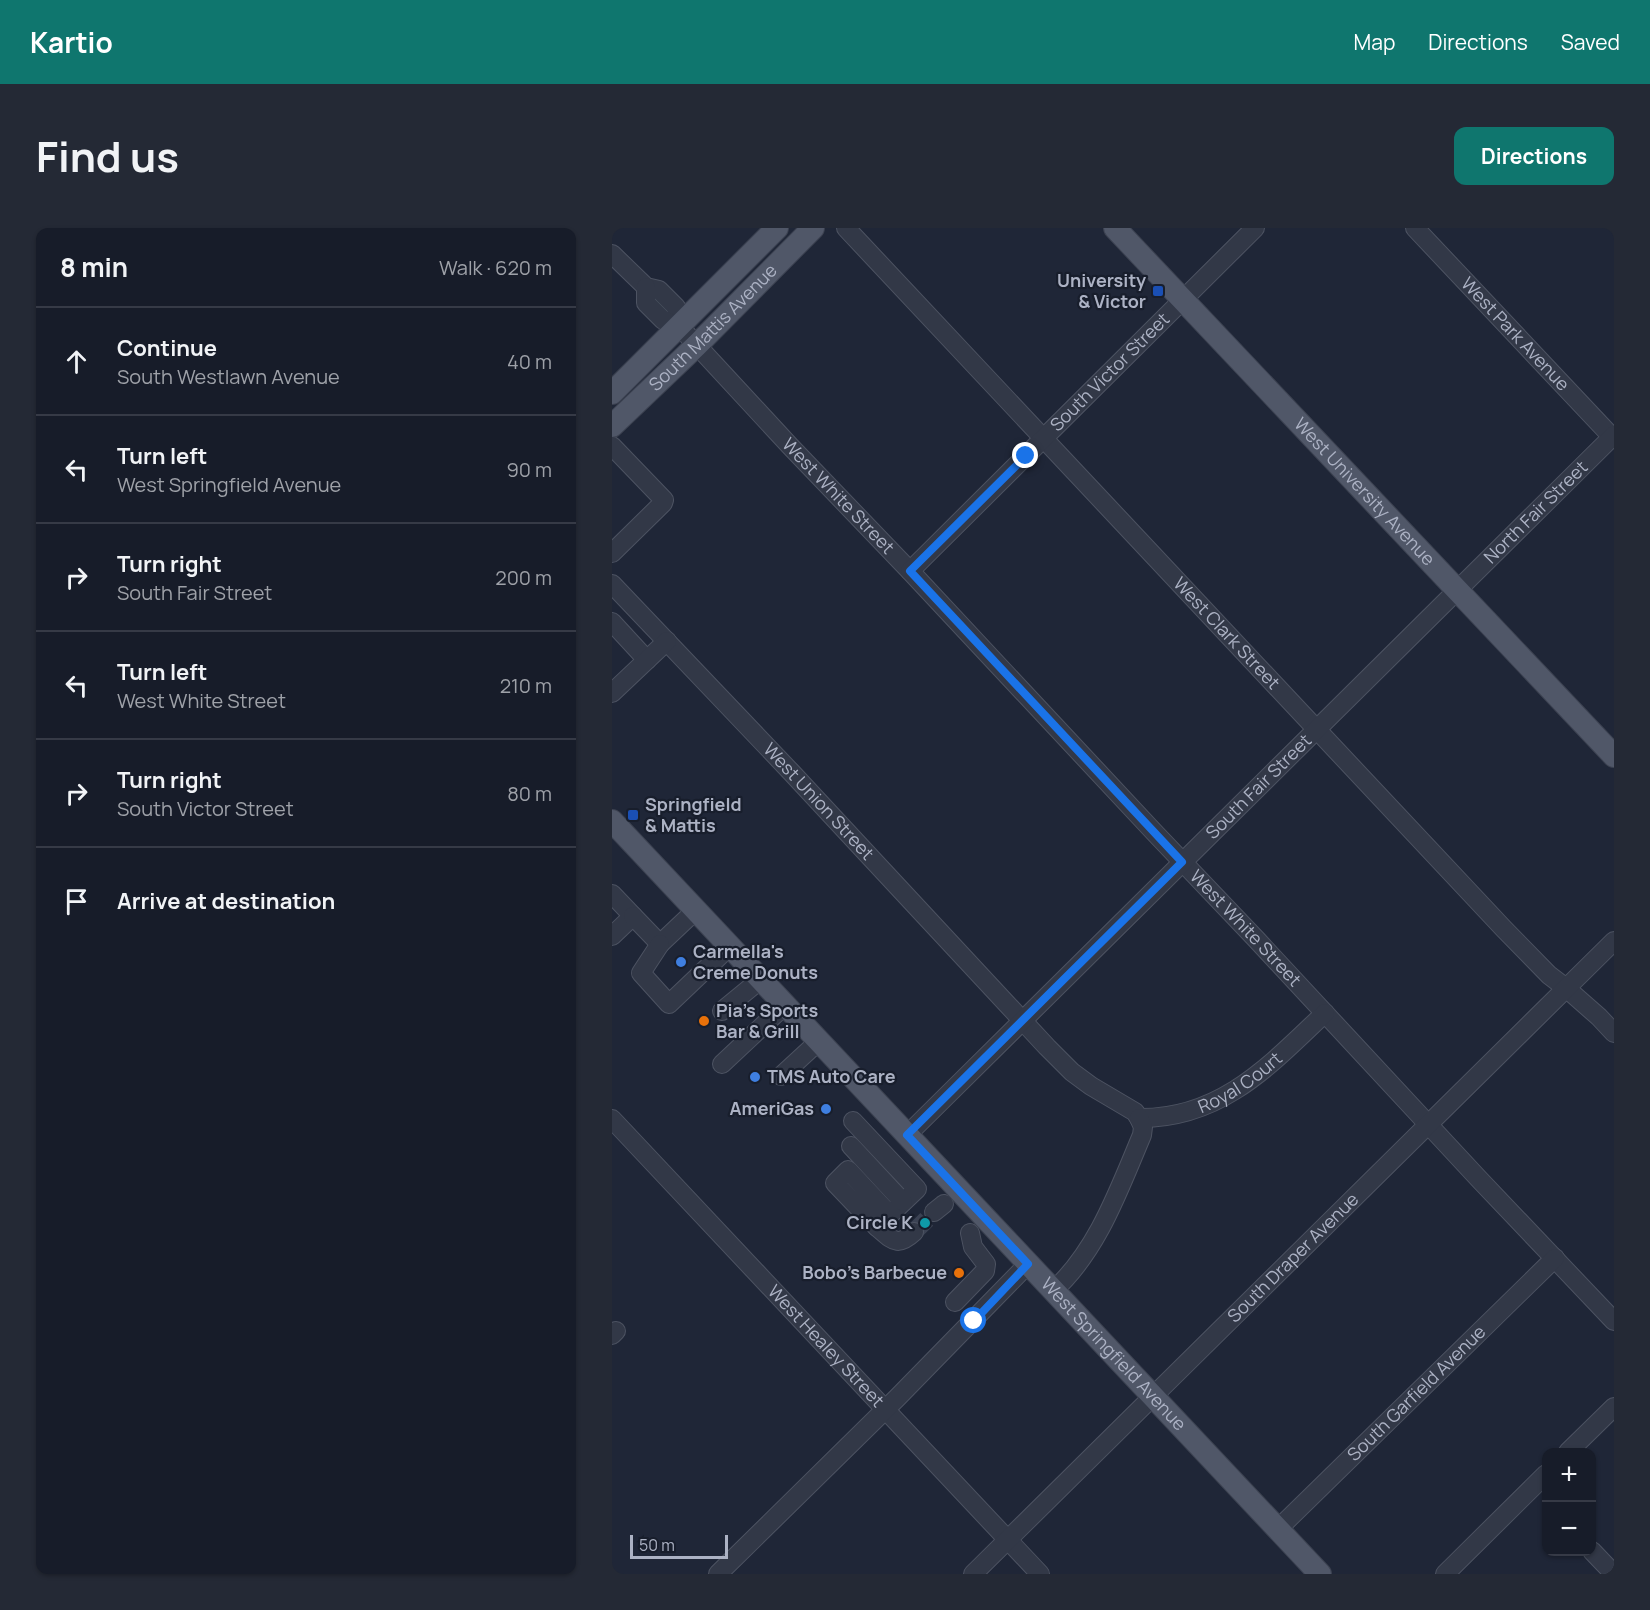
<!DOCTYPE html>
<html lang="en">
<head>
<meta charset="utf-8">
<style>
	body { margin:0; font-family:Manrope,sans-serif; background:#242935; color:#f1f3f6 }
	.controls { position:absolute; right:18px; bottom:18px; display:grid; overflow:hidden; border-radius:12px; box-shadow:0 2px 4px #0004 }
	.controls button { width:54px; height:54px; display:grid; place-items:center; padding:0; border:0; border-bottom:2px solid #363a46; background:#171c29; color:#f1f3f6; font:30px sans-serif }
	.scale { position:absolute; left:18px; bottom:15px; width:98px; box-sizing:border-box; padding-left:6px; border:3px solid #acb2c4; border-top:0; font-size:16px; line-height:21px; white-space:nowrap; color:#acb2c4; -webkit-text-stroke:4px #181e2c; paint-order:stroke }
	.stop { position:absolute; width:18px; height:18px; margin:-14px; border:4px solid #1a73e8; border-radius:50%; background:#fff }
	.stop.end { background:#1a73e8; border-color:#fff; box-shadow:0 2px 6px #0008 }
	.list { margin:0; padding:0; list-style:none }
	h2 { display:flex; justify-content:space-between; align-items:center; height:78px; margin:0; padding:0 24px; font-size:26px }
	h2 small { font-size:20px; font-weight:400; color:#9ea1a8 }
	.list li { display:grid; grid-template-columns:39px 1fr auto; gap:18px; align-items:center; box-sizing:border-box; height:108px; padding:0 24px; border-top:2px solid #363a46 }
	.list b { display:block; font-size:22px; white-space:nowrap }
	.list p { margin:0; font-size:20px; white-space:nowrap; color:#9ea1a8 }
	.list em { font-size:20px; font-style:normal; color:#9ea1a8 }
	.icon { flex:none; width:33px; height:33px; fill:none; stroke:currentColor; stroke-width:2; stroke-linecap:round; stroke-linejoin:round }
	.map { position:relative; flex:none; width:1002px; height:1346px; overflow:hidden; border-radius:12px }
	header { display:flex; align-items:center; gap:36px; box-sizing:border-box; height:84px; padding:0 30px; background:#0f766e; color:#fff }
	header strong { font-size:28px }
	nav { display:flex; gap:33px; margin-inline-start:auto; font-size:21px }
	.intro { display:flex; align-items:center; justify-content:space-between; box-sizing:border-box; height:144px; padding:0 36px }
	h1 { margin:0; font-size:42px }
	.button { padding:15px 27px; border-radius:12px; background:#0f766e; color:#fff; font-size:21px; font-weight:700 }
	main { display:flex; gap:36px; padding:0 36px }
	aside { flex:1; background:#171c29; border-radius:12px; box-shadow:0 2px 4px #0004 }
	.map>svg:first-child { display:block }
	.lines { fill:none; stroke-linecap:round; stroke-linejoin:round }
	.minor-tunnel { stroke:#3b4253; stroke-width:18; stroke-dasharray:18 9; stroke-linecap:butt }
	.minor-casing { stroke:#4d5362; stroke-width:20 }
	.major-casing { stroke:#3c4251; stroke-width:24 }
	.minor { stroke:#323847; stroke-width:18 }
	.major { stroke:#505768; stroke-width:22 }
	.route { stroke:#1a73e8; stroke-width:8 }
	.transit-dot { fill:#1a4fb4; stroke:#181e2c; stroke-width:2 }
	.shop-dot { fill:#3f7fe0; stroke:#181e2c; stroke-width:2 }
	.food-dot { fill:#e8710a; stroke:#181e2c; stroke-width:2 }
	.culture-dot { fill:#0f9aa8; stroke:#181e2c; stroke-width:2 }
	.labels { text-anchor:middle; stroke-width:4.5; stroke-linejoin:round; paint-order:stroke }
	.poi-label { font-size:18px; font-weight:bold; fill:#acb2c4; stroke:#181e2c; text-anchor:end }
	.street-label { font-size:18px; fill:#acb2c4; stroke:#181e2c }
</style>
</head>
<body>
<header>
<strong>Kartio</strong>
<nav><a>Map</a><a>Directions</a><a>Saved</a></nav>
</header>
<div class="intro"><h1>Find us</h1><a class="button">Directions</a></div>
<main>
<aside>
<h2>8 min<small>Walk · 620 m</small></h2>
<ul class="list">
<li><svg class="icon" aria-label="ahead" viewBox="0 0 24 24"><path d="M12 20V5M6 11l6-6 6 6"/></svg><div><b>Continue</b><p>South Westlawn Avenue</p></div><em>40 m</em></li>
<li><svg class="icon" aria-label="left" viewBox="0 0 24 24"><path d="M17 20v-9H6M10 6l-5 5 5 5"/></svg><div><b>Turn left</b><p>West Springfield Avenue</p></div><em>90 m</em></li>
<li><svg class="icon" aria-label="right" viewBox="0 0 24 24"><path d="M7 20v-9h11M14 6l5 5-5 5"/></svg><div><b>Turn right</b><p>South Fair Street</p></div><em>200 m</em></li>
<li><svg class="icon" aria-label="left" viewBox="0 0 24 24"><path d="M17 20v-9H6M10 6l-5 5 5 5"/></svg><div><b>Turn left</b><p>West White Street</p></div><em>210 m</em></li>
<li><svg class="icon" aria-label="right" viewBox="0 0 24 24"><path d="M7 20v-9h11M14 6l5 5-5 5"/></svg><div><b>Turn right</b><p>South Victor Street</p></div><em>80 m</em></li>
<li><svg class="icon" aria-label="arrive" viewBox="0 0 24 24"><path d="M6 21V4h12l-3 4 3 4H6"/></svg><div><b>Arrive at destination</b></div></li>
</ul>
</aside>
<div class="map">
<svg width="1002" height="1346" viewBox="0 0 1002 1346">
	<rect width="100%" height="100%" fill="#1f2637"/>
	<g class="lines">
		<!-- minor-tunnel -->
		<path class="minor-tunnel" d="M302,1004L322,984"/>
		<!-- minor casing -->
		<g class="minor-casing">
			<g id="minor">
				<path id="s1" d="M234,0L892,701L937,747L954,760L987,789L1002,805"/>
				<path id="s2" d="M803,0L1002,211"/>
				<path d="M0,26L34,59L47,62L64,79L67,98"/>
				<path id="s3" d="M34,59V75L51,92L67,98L178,218L298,343L542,604L644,711L866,950L1002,1093"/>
				<path d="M0,218L52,272L51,275L0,325"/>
				<path id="s4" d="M298,343L643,0"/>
				<path id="s5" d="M0,356L180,545L435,819L460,844L479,858L523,884L527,890C609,891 658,837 713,785"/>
				<path d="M0,394L35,432"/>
				<path d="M0,465L55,413"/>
				<path d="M0,666L21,688L0,708"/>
				<path d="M21,688L48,716L84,682"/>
				<path d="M48,716L29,745L57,776L118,718"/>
				<path d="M110,783L149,751"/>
				<path d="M110,836L173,777"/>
				<path d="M169,848L207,813"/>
				<path id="s6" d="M0,891L428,1346"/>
				<path d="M241,893L305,961L265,999L223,955L236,942L278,987"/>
				<path id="s7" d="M295,907L1002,207"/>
				<path d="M239,918L291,974"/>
				<path d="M322,984L332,976"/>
				<path d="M265,999C281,1012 285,1020 302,1004"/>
				<path d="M441,1063C486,1022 507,961 530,907L531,899L527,890"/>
				<path d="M343,1074L373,1043L374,1036L361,1019L358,1005"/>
				<path d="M0,1107L4,1103"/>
				<path d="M956,1224L1002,1179"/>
				<path id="s8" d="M666,1301L943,1030"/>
				<path d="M980,1323L1002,1346"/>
				<path d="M106,1346L285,1170L416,1036"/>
				<path id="s9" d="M361,1346L1002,713"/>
				<path d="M833,1346L934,1246"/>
			</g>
		</g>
		<!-- major casing -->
		<g class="major-casing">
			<g id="major">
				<path id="s10" d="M503,0L1002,528"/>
				<path d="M0,165L165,0"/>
				<path id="s11" d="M0,198L85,117L201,0"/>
				<path id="s12" d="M0,593L708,1346"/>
			</g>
		</g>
		<!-- minor -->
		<use href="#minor" class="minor"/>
		<!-- major -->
		<use href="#major" class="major"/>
	</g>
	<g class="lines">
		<!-- route -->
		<path class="route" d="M362,1093L416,1036L295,907L570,634L298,343L414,228"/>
	</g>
	<!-- markers -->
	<g class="transit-dot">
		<rect x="540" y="57" width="12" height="12" rx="3"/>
		<rect x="15" y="581" width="12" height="12" rx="3"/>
	</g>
	<g class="shop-dot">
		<circle cx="69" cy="734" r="6"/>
		<circle cx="143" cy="849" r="6"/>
		<circle cx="214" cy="881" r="6"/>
	</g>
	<g class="food-dot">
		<circle cx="92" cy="793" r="6"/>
		<circle cx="347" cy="1045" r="6"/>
	</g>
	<circle class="culture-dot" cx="313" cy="995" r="6"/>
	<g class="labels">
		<!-- poi labels -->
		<g class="poi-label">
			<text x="534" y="59">University<tspan x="534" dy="21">&amp; Victor</tspan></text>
			<text x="33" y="583" text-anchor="start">Springfield<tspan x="33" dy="21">&amp; Mattis</tspan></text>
			<text x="81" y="730" text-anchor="start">Carmella's<tspan x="81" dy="21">Creme Donuts</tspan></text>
			<text x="104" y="789" text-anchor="start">Pia's Sports<tspan x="104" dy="21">Bar &amp; Grill</tspan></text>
			<text x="155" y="855" text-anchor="start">TMS Auto Care</text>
			<text x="202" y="887">AmeriGas</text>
			<text x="301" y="1001">Circle K</text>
			<text x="335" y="1051">Bobo's Barbecue</text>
		</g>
		<!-- street labels -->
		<g class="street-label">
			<text dy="6" stroke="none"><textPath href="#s11" startOffset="141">South Mattis Avenue</textPath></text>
			<text dy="6" stroke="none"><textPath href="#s2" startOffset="146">West Park Avenue</textPath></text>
			<text dy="6" stroke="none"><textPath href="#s4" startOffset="282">South Victor Street</textPath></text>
			<text dy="6" stroke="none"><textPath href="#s10" startOffset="363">West University Avenue</textPath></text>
			<text dy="6" stroke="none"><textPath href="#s3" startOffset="290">West White Street</textPath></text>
			<text dy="6" stroke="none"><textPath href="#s7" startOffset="885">North Fair Street</textPath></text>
			<text dy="6" stroke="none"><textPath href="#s1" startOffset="556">West Clark Street</textPath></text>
			<text dy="6" stroke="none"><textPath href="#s7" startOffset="495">South Fair Street</textPath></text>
			<text dy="6" stroke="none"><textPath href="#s5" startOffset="300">West Union Street</textPath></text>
			<text dy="6" stroke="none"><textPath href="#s3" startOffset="884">West White Street</textPath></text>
			<text dy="6" stroke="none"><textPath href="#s5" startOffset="862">Royal Court</textPath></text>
			<text dy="6" stroke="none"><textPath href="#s9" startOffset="450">South Draper Avenue</textPath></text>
			<text dy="6" stroke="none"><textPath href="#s6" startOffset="312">West Healey Street</textPath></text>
			<text dy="6" stroke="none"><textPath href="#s12" startOffset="732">West Springfield Avenue</textPath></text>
			<text dy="6" stroke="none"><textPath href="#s8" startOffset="194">South Garfield Avenue</textPath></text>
		</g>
	</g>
</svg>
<div class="controls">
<button>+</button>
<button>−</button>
</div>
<div class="scale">50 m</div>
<div class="stop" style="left:362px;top:1093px"></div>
<div class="stop end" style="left:414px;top:228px"></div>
</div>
</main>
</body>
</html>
